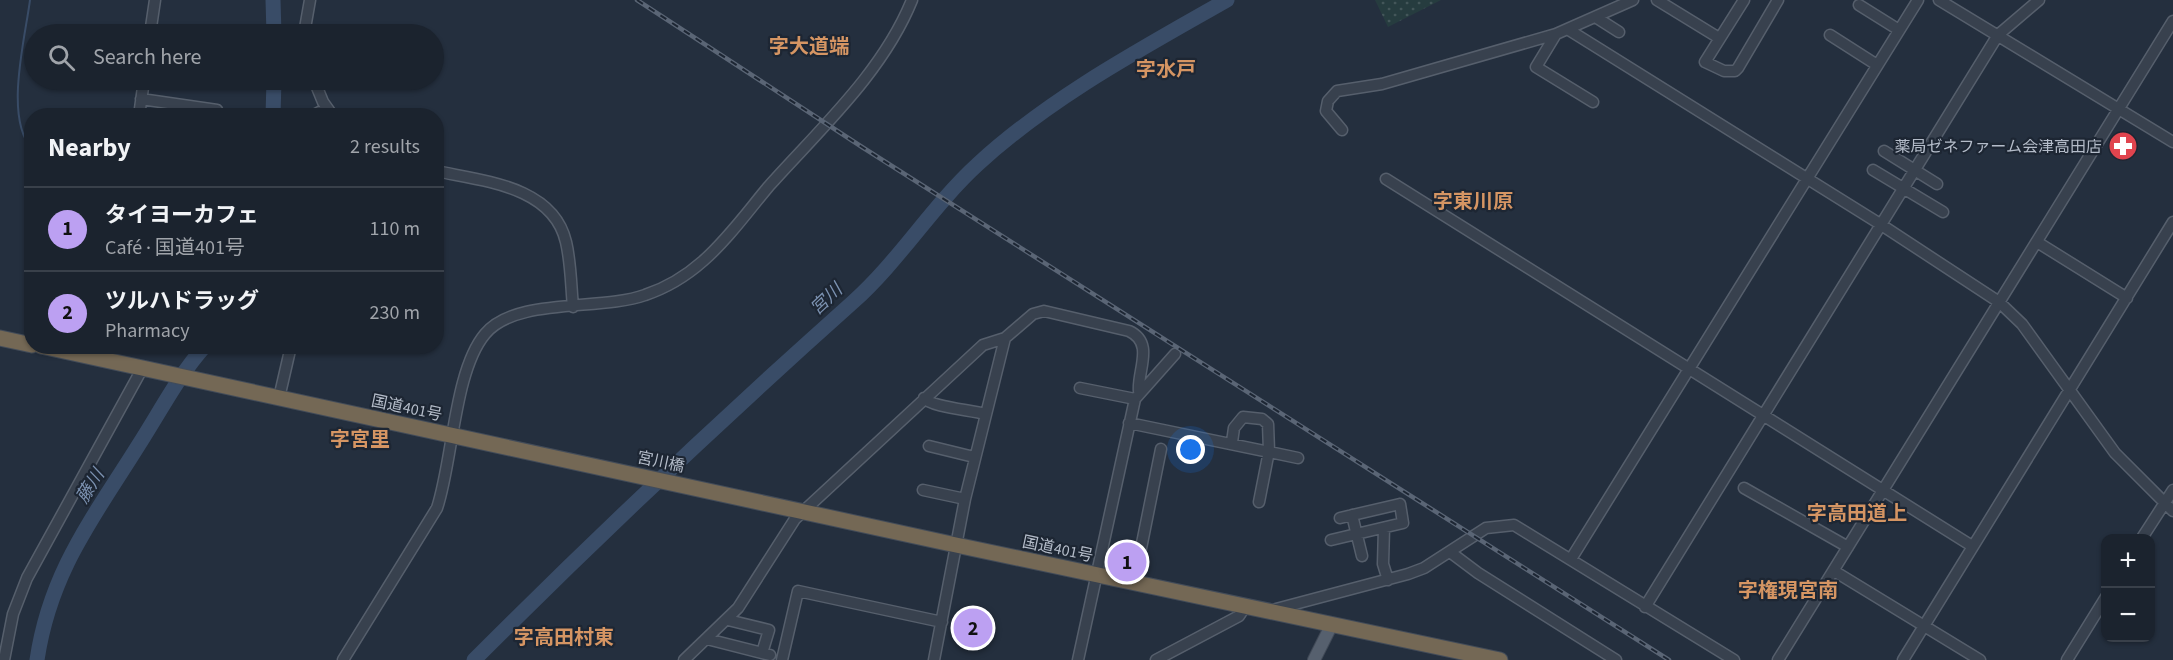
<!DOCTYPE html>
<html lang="en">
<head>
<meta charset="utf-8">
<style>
	body { margin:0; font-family:"Source Sans 3","Noto Sans JP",sans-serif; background:#282f3a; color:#f1f3f6 }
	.controls { position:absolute; right:18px; bottom:18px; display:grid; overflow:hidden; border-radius:12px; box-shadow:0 2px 4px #0004 }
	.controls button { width:54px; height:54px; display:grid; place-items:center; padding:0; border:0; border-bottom:2px solid #39404a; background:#1b232e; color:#f1f3f6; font:30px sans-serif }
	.you { position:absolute; left:1191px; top:450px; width:21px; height:21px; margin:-15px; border:4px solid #fff; border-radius:50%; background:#1a73e8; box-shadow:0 0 0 9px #1a73e833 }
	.badge { display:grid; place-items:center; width:39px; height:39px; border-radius:50%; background:#bca0f2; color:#111; font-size:20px; font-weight:700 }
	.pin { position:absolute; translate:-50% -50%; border:3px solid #fff; box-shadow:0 2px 6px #0006 }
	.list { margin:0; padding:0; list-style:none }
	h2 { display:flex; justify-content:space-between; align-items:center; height:78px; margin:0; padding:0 24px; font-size:26px }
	h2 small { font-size:20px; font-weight:400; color:#a0a4aa }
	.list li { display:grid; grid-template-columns:39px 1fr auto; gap:18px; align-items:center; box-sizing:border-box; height:84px; padding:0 24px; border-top:2px solid #39404a }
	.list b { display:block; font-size:22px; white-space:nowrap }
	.list p { margin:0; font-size:20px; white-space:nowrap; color:#a0a4aa }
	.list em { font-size:20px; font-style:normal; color:#a0a4aa }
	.icon { flex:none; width:33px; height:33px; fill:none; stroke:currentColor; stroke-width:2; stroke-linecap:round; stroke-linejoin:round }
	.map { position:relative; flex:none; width:2173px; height:660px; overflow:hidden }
	.search { position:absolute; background:#1b232e; box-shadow:0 2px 4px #0004; left:24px; top:24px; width:420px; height:66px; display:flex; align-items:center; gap:15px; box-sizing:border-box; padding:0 21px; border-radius:33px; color:#a0a4aa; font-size:22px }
	.panel { position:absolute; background:#1b232e; box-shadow:0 2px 4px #0004; left:24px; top:108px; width:420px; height:246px; border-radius:24px }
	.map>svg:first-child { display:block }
	.grass { fill:url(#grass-dots) }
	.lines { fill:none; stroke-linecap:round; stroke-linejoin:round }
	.stream { stroke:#394c67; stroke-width:2 }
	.river { stroke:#394c67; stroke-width:15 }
	.minor-casing { stroke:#565f6c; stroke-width:13 }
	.major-casing { stroke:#414a57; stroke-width:14 }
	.highway-casing { stroke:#434c59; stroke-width:17 }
	.minor { stroke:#38414e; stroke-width:10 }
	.major { stroke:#56606e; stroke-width:12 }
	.highway { stroke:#746855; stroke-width:15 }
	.rail-casing { stroke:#5a6575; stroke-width:4.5 }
	.rail { stroke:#1d2633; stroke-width:2; stroke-dasharray:7; stroke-linecap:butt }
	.labels { text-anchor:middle; stroke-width:4.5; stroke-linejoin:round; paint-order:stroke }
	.poi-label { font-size:16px; fill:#b4bcc9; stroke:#1d2633; text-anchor:end }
	.street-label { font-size:16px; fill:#b4bcc9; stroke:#1d2633 }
	.water-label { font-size:18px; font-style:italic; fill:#7c92b1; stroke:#1d2633 }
	.quarter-label { font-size:20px; font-weight:bold; fill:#d59563; stroke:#1d2633 }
</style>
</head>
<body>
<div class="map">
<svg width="2173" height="660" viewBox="0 0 2173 660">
	<defs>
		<pattern id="grass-dots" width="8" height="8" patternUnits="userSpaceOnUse" patternTransform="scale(1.5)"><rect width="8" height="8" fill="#263c3f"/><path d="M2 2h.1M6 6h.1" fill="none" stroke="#435659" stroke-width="1.8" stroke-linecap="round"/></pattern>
	</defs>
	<rect width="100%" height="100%" fill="#242f3e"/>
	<!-- grass -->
	<path class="grass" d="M1375,0H1441L1388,27Z"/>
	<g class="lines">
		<!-- stream -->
		<path class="stream" d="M30,0C25,39 4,118 32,149"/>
		<!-- river -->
		<path class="river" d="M273,0L274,34
			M273,116L274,80
			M37,660C50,572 93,518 138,446C160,412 178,376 205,346
			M474,660C597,537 723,418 853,302C899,261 932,206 978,164C1051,97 1141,49 1227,0"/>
		<!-- minor casing -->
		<g class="minor-casing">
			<path id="minor" d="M1657,0L1719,38
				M1744,0L1705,62L1724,71H1735L1738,68L1778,0
				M1939,0L2173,142
				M1859,5L1899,30
				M1597,18L1619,32
				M1569,30L1880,224L1999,302L2022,324L2115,453L2173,511
				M150,34L155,0
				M304,34L310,0
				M1556,34L1536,67L1593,102
				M1830,35L1877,65
				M314,80L323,102L333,116
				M141,99L217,110
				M139,116L144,80
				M312,116L327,108
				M1342,130L1326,111L1328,101L1337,91L1382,84L1556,34L1633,0
				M1884,151L1937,184
				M1873,170L1943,212
				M436,171C483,181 553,186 566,242C571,263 571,286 573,307
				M1386,179L1972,546
				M2037,242L2127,298
				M107,361L109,346
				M1080,388L1135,399
				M279,398L291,346
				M924,398C931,407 971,410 985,414
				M1129,423L1298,458
				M1232,442L1234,428L1243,417L1262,419L1268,424L1269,451L1259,502
				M929,446L974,457
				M1744,488L1848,547
				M923,490L965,499
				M1352,515L1362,556
				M1384,528L1383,564L1388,580
				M2142,538L2173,490
				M1331,540L1403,523L1400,504L1340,518
				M1450,552L1478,573L1616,660
				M1571,559L1918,0
				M1834,571L1980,660
				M1134,583L1161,449
				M1645,607L1998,35L2039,0
				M1273,613L1276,609L1408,574L1424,568L1486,528L1514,525L1734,660
				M728,620L769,630L762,653
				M707,639L770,655
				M4,660L13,614L27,578L142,369
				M343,660L437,508C453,460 454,371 485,334C515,297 601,311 645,295C666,288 686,276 703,261C728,239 748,211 769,186C820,129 883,72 912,0
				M684,660L738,608L795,519L983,345L1005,338
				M782,660L798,591L942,622
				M934,660L965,499L1005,338L1033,314L1044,311L1129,331C1155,343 1137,371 1139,391
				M1078,660L1135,399L1175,354
				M1156,660L1239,616L1245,607
				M1778,660L2173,21
				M1903,660L2173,222
				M2067,660L2106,597"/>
		</g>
		<!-- major casing -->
		<g class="major-casing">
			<path id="major" d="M1314,660L1331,626"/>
		</g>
		<!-- highway casing -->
		<g class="highway-casing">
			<path id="highway" d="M0,338L32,345
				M41,346L956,545L1500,660"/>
		</g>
		<!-- minor -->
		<use href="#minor" class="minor"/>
		<!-- major -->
		<use href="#major" class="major"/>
		<!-- highway -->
		<use href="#highway" class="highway"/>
		<!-- rail casing -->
		<g class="rail-casing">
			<path id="rail" d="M637,0L862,147L1669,660"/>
		</g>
		<!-- rail -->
		<use href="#rail" class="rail"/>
	</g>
	<!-- icons -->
	<defs>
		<g id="pharmacy-disc" transform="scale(1.5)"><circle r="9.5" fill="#e0444e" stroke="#1d2633"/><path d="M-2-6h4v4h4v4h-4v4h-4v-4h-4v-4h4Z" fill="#fff"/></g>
	</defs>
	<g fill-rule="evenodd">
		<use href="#pharmacy-disc" x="2123" y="146"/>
	</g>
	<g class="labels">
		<!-- poi labels -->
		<g class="poi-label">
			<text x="2102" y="152">薬局ゼネファーム会津高田店</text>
		</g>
		<!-- street labels -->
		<g class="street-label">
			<text transform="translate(407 407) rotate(12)" y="6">国道401号</text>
			<text transform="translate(661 461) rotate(12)" y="6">宮川橋</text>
			<text transform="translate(1058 548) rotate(12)" y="6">国道401号</text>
		</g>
		<!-- water labels -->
		<g class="water-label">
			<text transform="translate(826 299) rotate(-43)" y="6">宮川</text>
			<text transform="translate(90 486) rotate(-58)" y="6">藤川</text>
		</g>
		<!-- quarter labels -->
		<g class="quarter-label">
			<text x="809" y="53">字大道端</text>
			<text x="1166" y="76">字水戸</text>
			<text x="1473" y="208">字東川原</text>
			<text x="360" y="446">字宮里</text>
			<text x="1857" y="520">字高田道上</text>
			<text x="1788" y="597">字権現宮南</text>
			<text x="564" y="644">字高田村東</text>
		</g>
	</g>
</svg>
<div class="controls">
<button>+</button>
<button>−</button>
</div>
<div class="you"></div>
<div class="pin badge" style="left:1127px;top:562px">1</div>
<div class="pin badge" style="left:973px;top:628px">2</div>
<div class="search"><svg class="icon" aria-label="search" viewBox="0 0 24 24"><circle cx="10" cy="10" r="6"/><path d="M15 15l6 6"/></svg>Search here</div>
<section class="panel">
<h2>Nearby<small>2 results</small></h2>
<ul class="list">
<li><span class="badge">1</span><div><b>タイヨーカフェ</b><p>Café · 国道401号</p></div><em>110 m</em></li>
<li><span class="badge">2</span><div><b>ツルハドラッグ</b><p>Pharmacy</p></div><em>230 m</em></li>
</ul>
</section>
</div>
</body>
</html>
